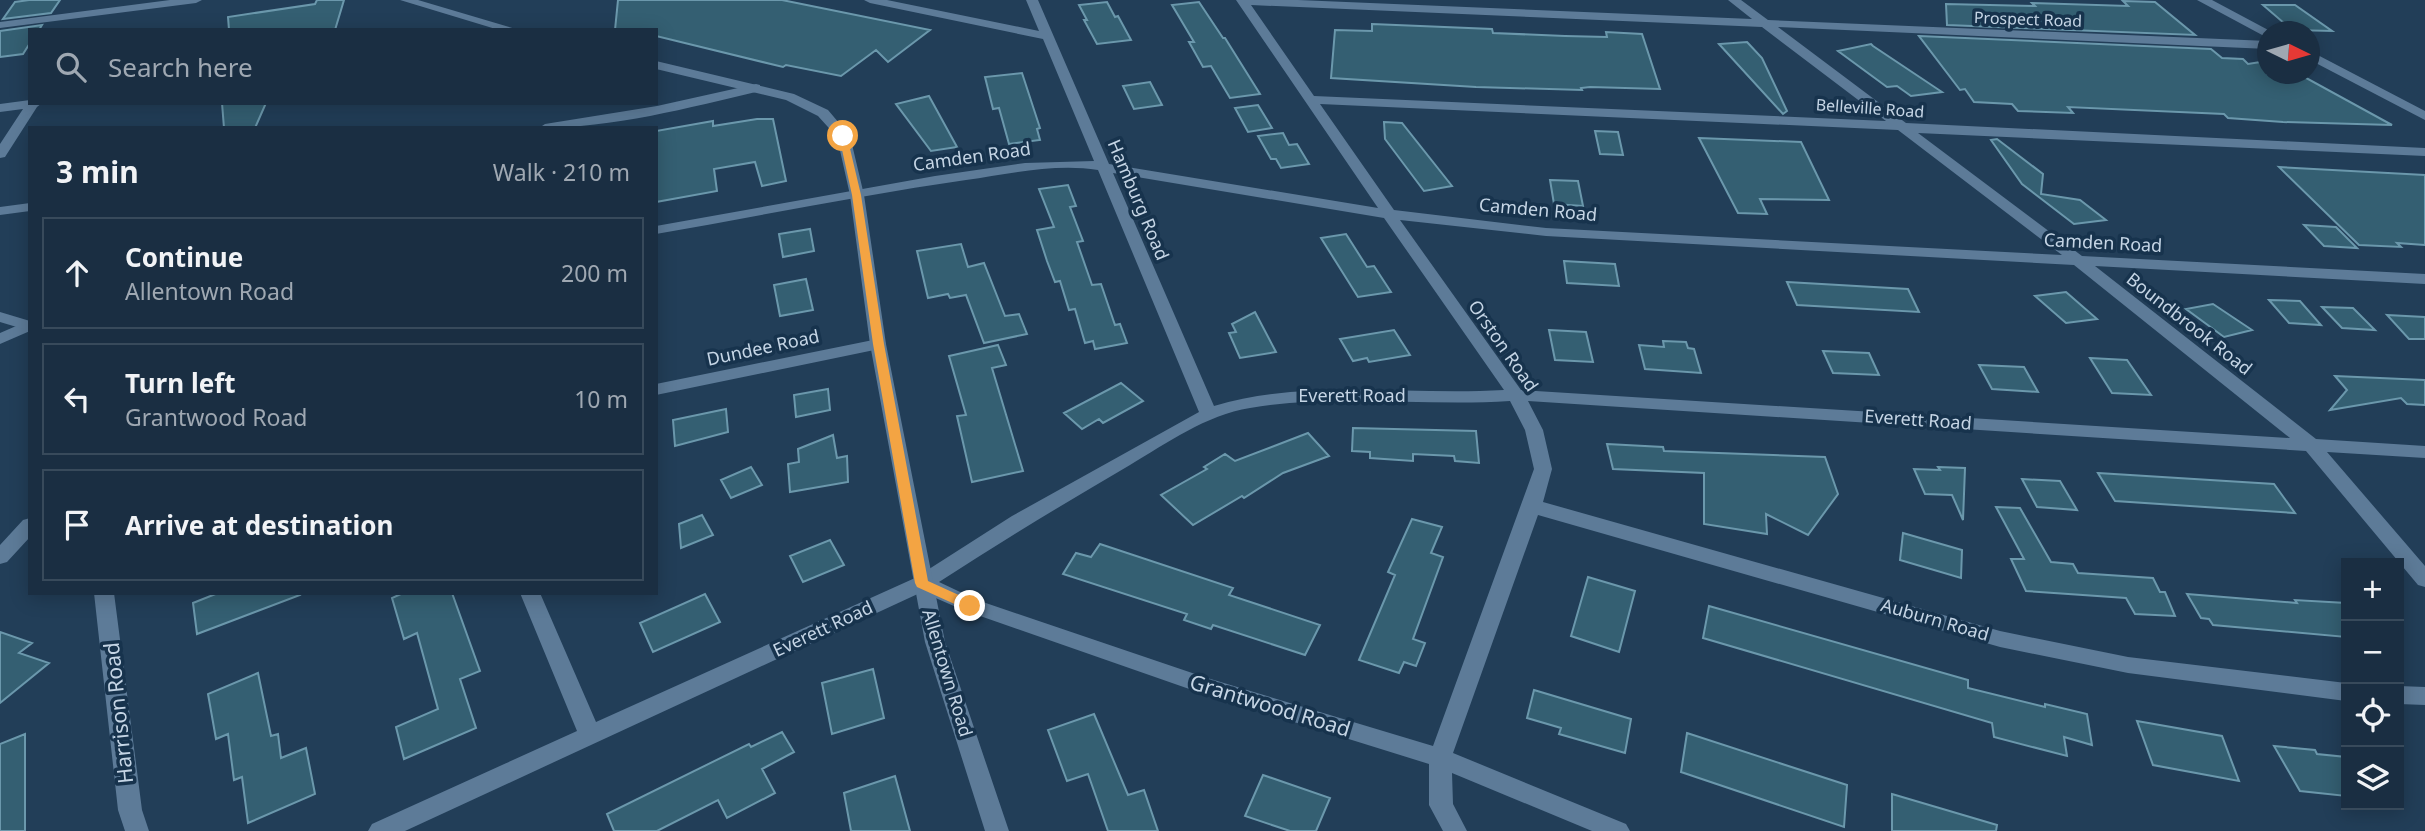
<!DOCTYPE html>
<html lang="en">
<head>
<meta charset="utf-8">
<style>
	body { margin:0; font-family:"Noto Sans",sans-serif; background:#273a4d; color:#f1f3f6 }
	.controls { position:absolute; right:21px; bottom:21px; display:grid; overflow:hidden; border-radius:0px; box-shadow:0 4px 18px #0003 }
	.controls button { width:63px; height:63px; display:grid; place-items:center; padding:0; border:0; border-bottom:2px solid #384a5b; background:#1a2e42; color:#f1f3f6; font:35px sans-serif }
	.compass { position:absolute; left:2257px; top:21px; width:63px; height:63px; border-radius:50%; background:#1a2e42; box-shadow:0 4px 18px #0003; rotate:95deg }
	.stop { position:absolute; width:21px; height:21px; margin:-16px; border:5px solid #f3a443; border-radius:50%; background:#fff }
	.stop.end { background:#f3a443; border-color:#fff; box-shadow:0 2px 7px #0008 }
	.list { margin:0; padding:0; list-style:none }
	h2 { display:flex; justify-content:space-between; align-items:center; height:91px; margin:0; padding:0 28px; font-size:30px }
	h2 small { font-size:23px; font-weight:400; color:#9fa8b2 }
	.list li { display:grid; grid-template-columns:46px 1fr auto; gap:21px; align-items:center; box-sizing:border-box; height:112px; margin:0 14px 14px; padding:0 14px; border:2px solid #384a5b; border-radius:0px }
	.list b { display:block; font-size:26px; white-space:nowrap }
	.list p { margin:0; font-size:23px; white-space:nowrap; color:#9fa8b2 }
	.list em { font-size:23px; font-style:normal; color:#9fa8b2 }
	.icon { flex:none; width:38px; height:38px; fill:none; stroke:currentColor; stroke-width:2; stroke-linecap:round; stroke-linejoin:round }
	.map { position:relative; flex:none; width:2425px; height:831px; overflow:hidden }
	.search { position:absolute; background:#1a2e42; box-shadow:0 4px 18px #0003; left:28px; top:28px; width:630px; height:77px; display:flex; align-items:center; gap:18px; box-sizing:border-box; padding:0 24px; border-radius:0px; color:#9fa8b2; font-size:26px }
	.panel { position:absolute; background:#1a2e42; box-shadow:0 4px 18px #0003; left:28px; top:126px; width:630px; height:469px; border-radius:0px }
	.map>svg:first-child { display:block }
	.building { fill:#345f72; stroke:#6b98ac; stroke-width:2 }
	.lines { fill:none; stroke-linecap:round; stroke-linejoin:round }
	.street { fill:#5d7b98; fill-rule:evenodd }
	.secondary { fill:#5d7b98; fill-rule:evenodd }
	.route { fill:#f3a443 }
	.labels { text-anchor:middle; stroke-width:7; stroke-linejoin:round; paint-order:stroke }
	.far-street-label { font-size:16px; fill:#c5d5e5; stroke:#17334d }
	.street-label { font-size:18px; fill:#c5d5e5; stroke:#17334d }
	.near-street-label { font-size:21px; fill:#c5d5e5; stroke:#17334d }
</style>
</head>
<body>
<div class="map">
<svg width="2425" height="831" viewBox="0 0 2425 831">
	<rect width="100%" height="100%" fill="#223e58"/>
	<!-- building -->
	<path class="building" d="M29,0H60L51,13L3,19L15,2Z
		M317,0H344L335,30H229L228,17L315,4Z
		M618,0H782L930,30L888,62L876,50L841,76L786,65L783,67L656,36V30H615Z
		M2123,1L2155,2L2195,35L1947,25L1946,4L2035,6L2032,3L2128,6Z
		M1107,2L1115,17L1118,16L1131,40L1097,44L1084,20H1087L1079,5Z
		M1199,2L1223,38H1225L1260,94L1230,98L1211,66L1203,67L1189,42H1194L1172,5Z
		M2263,5H2295L2332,31L2292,30Z
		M1372,24L1492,29L1493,33L1565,36L1607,37L1606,32L1642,34L1660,89L1590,87L1581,88L1582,90L1476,87L1331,78L1335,30L1372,31Z
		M42,25L39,30H30V43L23,54L0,57V31Z
		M1919,36L2211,49L2222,58L2243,59L2248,64L2267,61V74H2299L2392,125L2283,122L2228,118L2224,114L2068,107L2073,113L2018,111L2012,104L1974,102L1965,89L1960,90Z
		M1747,42L1762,58L1787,111L1783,114L1719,44Z
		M1871,44L1873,46L1942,92L1911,96L1897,86L1887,87L1838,51Z
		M1022,73L1040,128L1037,129L1040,140L1009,144L999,108L993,109L985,77Z
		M1150,82L1162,105L1134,109L1123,86Z
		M929,96L957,147L931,151L896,104Z
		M222,103H266L255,128H224Z
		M1258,105L1272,128L1248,132L1235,108Z
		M757,119H773L786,181L762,186L755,162L714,169L717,191L656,202V131L713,121V126Z
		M1384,122L1402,123L1452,186L1424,191L1385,139Z
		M1595,131L1618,132L1623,155L1600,154Z
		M1283,133L1289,145L1297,144L1309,164L1281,168L1276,159H1271L1258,136Z
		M1699,138L1801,142L1829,200L1760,199L1767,214L1738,213Z
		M1997,139L2043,174L2041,194L2080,200L2106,220L2074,224L2022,184L1991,140Z
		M2279,167L2425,175V245L2397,243L2401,247L2359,245Z
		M1550,180L1578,181L1583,206L1554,204Z
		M1068,185L1076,206L1070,207L1083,241L1077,242L1092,285L1101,284L1115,325L1120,324L1127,343L1095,349L1093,341L1085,343L1075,309L1069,310L1060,281L1055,282L1047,261L1037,230L1054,227L1039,189Z
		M2304,225L2336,227L2357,248L2324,246Z
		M810,229L814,251L783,257L779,234Z
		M1346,234L1367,267L1374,266L1391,292L1358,297L1321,238Z
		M961,244L968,267L984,263L1005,316L1019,314L1027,334L984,343L966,295L950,298L948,294L928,298L917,251Z
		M1564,261L1615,264L1619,286L1567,283Z
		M806,279L813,310L780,316L774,285Z
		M1787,282L1908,289L1919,312L1797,305Z
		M2066,292L2097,319L2066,323L2035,296Z
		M2269,300L2300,301L2321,325L2289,323Z
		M2213,304L2252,330L2224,337L2186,309Z
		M2322,307L2353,308L2375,330L2342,328Z
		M1255,312L1276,352L1240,358L1229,333L1236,332L1232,324Z
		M2387,315L2425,317V339H2409Z
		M1394,330L1410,355L1369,362L1367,358L1353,361L1340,339Z
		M1549,330L1586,332L1593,362L1555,360Z
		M1663,341L1686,342L1688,348L1694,349L1701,373L1645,369L1639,345L1664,347Z
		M998,345L1006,365L992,368L1023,471L972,482L957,416L966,415L949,356Z
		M1823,351L1869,353L1879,375L1833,373Z
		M2090,358L2127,360L2151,395L2112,393Z
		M1979,365L2024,367L2038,392L1992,389Z
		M2335,376L2425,380V405L2407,404L2401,398L2330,410L2347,390Z
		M1121,383L1143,401L1103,423L1099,419L1082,429L1064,413Z
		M828,389L830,410L796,417L794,395Z
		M726,409L728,432L675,446L673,420Z
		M1353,428L1476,431L1479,463L1455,461L1454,456L1413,454V461L1370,458V452L1352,451Z
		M1308,433L1329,456L1283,473L1244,498L1242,496L1193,525L1161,495L1207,469L1204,467L1225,454L1235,461Z
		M833,435L837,458L847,456L848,482L790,492L788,464L799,462L798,449Z
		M1607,444L1663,447L1664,451L1825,457L1838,494L1808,535L1766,514L1767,534L1704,524V473L1613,469Z
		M751,467L762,485L731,498L721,480Z
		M1938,467L1965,468L1963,520L1952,495L1925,494L1914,469L1940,470Z
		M2098,473L2274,484L2295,513L2115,501Z
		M2022,479L2060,481L2077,510L2037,507Z
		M1996,507L2020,508L2051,562L2073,564L2078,573L2153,578L2160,592H2165L2175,616L2135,614L2126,598L2026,591L2011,559H2024Z
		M702,515L713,535L681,548L679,524Z
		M1412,519L1442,527L1431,553L1443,557L1413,639L1425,643L1416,666L1404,662L1399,673L1359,660L1395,575L1388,572Z
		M1903,533L1962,550L1961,578L1900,560Z
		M830,540L844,565L803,582L790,556Z
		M1100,544L1233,588L1229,595L1320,625L1305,655L1213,625L1211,629L1184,620L1187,614L1063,574L1076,553L1091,557Z
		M1588,577L1635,591L1619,652L1571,636Z
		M218,593H299L300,595L197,634L193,603Z
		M403,593H452L480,671L460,679L476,728L404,759L396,727L438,709L417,633L404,639L392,598Z
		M705,594L720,622L653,652L640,623Z
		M2187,594L2297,603L2295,600L2346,603V637L2213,625L2209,619L2201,618Z
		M1709,606L1968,680V688L2045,707V704L2087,714L2092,745L2064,737L2067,756L1994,737L1992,723L1703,638Z
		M0,632L32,643L19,653L49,663L0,703Z
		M873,669L884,718L832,734L822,683Z
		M258,673L271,736L278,734L281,758L306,748L315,794L248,823L242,777L234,780L228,734L216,739L208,694Z
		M1534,690L1631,719L1625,753L1559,734L1561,728L1527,718Z
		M1094,714L1128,795L1144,790L1158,831H1108L1088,774L1067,781L1048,730Z
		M2137,721L2222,736L2239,781L2153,765Z
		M782,732L794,752L762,769L775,793L727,818L718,800L657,831H614L607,814L749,744L751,747Z
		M1687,733L1847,785L1844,827L1681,772Z
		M25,734V831H0V744Z
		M2274,746L2315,750L2317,754L2346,757V796L2300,791Z
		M1263,775L1330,798L1316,831H1290L1245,816Z
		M895,776L910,831H851L844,793Z
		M1892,794L1997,825L1996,831H1892Z"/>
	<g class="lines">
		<!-- street -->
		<path class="street" d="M170,0H202L196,3L0,28V22Z
			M864,0H887L1039,31L1026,0H1038L1109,164L1378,208L1236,0H1298L1752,19L1728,0H1741L1768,20L2268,41V49L1778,27L1906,123L2425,148V156L1918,133L2082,256L2425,274V284L2095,266L2316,439L2425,446V458L2327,452L2425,566V587L2418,585L2306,451L1528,401L1543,430L1552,469L1543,502L2000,631L2128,657L2346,683V701L2128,673L2000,647L1538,515L1453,753L1626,824L1630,831H1592L1452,773L1453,804L1467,831H1443L1429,805V764L1195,691L963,610L922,592L405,831H368L372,824L577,731L520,593H540L596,722L915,578L1012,516L1199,412L1098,170C1055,163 1008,174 966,180C862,195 759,216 656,234V226L935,176L1025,163L1094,161L1043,39L870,3ZM1251,5L1762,27L1886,121L1314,96ZM1320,104L1898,130L2062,255L1546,228L1394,210ZM1113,173L1384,218L1504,390C1407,396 1308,378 1214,406ZM1400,220L1546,236L2074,265L2290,438L1521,390ZM1510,401L1525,430L1534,469L1433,746L1204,677L977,600L939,582C1002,541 1065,503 1130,465C1167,443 1206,415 1250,408C1335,393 1424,407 1510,401Z
			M2197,0H2212L2272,32H2268V37L2264,36Z
			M2310,51L2425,111V120L2310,60Z
			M756,84L760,85V91C688,108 613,128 539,128L545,124L657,106Z
			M30,100V103H42L37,107L5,157L0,158V144L23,109L0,112V104Z
			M30,203V211L0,215V207Z
			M30,320V331L0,344V333Z
			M878,339L884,340L886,344L884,348L656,395V384Z
			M94,593H114L142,810L149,831H125L118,810Z
			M2399,686L2425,687V705L2399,704Z"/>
		<!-- secondary -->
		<path class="secondary" d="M400,0H418L519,30H499Z
			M656,61L794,94L828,110L850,136L864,195L886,344L945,642L1009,831H985L925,642L870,344L850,195L837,137L818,116L786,100L656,69Z
			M0,312L30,321V331L0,322Z
			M30,518V537L7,562L0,564V545L23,520Z"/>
	</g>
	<!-- route -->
	<path class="route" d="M843,134L847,136L861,195L884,344L928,581L974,602L976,606L970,611L917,587L915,583L873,344L852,195L839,136Z"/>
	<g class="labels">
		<!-- far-street labels -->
		<g class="far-street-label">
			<text transform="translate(2028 19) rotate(2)" y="6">Prospect Road</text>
			<text transform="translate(1870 108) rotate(4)" y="6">Belleville Road</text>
		</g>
		<!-- street labels -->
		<g class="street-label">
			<text transform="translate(972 157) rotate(-8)" y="6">Camden Road</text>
			<text transform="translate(1138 200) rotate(67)" y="6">Hamburg Road</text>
			<text transform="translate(1538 210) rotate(5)" y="6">Camden Road</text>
			<text transform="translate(2103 243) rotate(3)" y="6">Camden Road</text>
			<text transform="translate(2189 324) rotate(38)" y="6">Boundbrook Road</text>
			<text transform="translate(1503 346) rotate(55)" y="6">Orston Road</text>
			<text transform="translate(763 348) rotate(-12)" y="6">Dundee Road</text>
			<text x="1352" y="402">Everett Road</text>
			<text transform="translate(1918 420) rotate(4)" y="6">Everett Road</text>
			<text transform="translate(1935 620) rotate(16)" y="6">Auburn Road</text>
			<text transform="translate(823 629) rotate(-25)" y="6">Everett Road</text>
			<text transform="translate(947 673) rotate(73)" y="6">Allentown Road</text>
		</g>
		<!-- near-street labels -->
		<g class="near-street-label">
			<text transform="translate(1270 706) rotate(17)" y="7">Grantwood Road</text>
			<text transform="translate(119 713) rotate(-96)" y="7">Harrison Road</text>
		</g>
	</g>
</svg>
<div class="controls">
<button>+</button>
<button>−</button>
<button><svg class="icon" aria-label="locate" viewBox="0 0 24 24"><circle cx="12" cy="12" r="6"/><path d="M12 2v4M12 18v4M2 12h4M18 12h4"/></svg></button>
<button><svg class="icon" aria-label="layers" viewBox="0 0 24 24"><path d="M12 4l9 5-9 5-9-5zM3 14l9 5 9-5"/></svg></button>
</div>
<svg class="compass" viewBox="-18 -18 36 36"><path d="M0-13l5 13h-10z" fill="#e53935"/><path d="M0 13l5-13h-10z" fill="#9fa8b2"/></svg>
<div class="stop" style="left:843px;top:136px"></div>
<div class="stop end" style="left:970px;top:606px"></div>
<div class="search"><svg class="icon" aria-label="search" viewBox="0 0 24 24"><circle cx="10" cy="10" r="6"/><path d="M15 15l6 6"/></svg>Search here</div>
<section class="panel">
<h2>3 min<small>Walk · 210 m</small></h2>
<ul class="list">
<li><svg class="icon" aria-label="ahead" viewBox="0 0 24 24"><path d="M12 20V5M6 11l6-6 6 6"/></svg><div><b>Continue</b><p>Allentown Road</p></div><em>200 m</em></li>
<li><svg class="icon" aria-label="left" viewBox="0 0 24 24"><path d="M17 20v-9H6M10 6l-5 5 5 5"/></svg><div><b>Turn left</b><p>Grantwood Road</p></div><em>10 m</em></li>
<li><svg class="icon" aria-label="arrive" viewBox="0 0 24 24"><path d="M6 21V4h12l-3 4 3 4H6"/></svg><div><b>Arrive at destination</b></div></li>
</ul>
</section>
</div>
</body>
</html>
